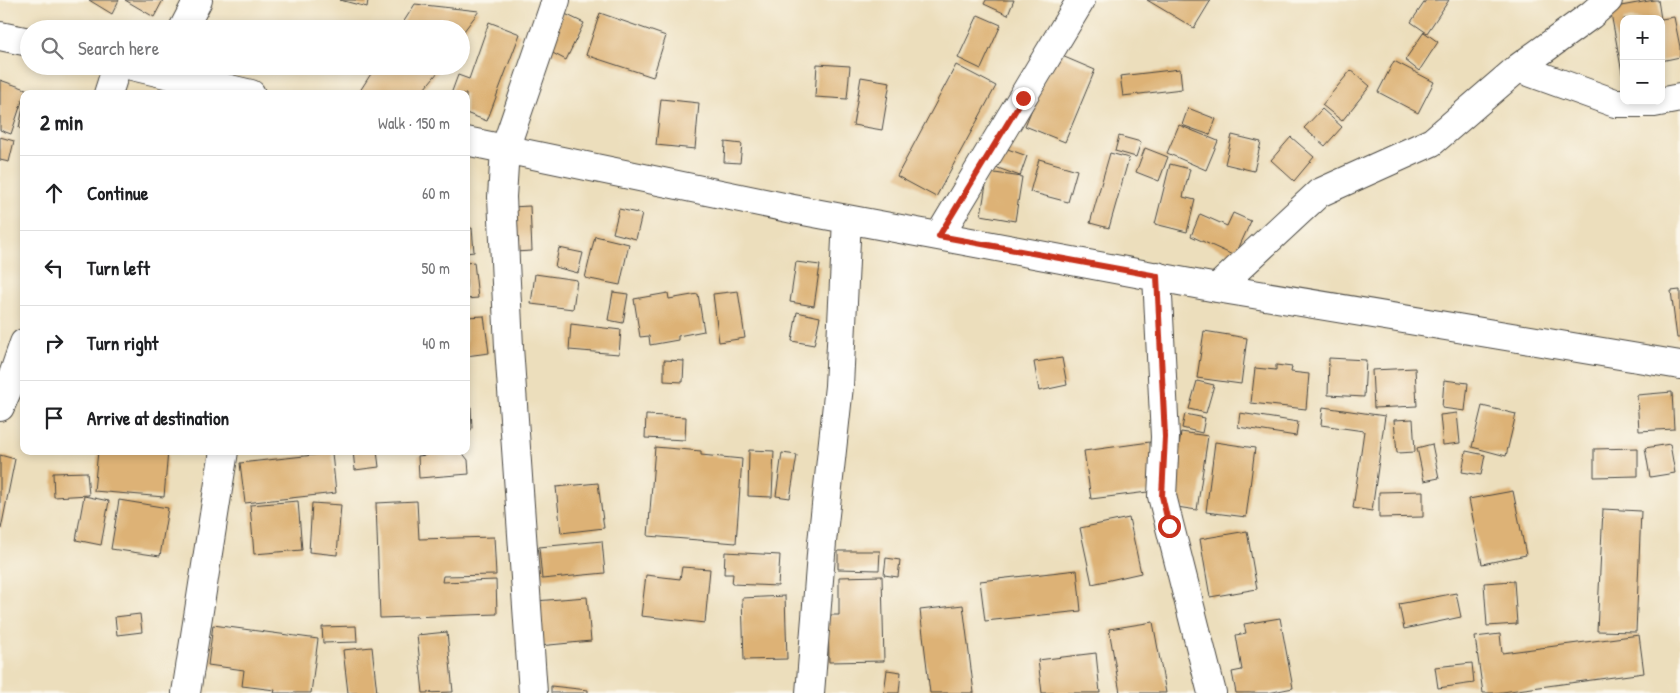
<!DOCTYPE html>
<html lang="en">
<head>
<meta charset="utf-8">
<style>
	body { margin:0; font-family:"Patrick Hand",sans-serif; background:#f2f2f2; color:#202124 }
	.controls { position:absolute; right:15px; top:15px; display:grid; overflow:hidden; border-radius:10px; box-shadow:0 2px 8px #0003 }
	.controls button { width:45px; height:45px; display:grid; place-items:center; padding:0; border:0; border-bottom:1px solid #e0e0e0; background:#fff; color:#202124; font:25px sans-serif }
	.stop { position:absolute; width:15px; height:15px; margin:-11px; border:4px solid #c8321e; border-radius:50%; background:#fff }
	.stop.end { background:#c8321e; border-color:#fff; box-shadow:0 1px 5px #0008 }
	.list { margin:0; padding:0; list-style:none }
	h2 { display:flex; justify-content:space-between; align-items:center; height:65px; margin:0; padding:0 20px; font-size:21px }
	h2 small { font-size:16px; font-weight:400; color:#757577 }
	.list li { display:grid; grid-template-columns:32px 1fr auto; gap:15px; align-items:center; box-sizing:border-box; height:75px; padding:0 20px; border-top:1px solid #e0e0e0 }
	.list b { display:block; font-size:19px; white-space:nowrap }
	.list em { font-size:16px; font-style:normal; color:#757577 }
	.icon { flex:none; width:28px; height:28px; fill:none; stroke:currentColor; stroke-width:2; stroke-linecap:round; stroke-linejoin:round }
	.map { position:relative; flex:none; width:1680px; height:693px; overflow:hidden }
	.search { position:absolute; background:#fff; box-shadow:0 2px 8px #0003; left:20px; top:20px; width:450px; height:55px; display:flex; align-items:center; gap:12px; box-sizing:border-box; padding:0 18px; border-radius:28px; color:#757577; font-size:19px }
	.panel { position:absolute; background:#fff; box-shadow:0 2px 8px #0003; left:20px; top:90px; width:450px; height:365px; border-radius:10px }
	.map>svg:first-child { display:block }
	.building { fill:#ddb276 }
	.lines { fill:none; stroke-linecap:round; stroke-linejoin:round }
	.minor-casing { stroke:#484641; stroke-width:30 }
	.minor { stroke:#fff; stroke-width:28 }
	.route { stroke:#c8321e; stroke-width:6 }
</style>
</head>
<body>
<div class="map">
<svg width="1680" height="693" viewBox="0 0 1680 693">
	<rect width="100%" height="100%" fill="#fbf7ec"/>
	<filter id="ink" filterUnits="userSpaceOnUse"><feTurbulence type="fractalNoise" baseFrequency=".02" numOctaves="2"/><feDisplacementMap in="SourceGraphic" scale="10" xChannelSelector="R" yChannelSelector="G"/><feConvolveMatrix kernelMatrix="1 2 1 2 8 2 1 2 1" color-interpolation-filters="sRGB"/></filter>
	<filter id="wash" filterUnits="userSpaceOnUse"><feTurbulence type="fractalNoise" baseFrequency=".0096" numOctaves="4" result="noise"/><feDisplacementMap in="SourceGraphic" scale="20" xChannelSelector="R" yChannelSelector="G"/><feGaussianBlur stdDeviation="1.12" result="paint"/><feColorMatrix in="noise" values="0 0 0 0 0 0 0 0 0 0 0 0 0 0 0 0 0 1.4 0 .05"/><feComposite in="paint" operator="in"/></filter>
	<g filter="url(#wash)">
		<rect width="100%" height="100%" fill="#ecdebc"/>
		<g id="blocks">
			<!-- building -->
			<path class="building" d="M89,0H119L112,14Z
				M125,0H163L154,17Z
				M340,0H368L367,7Z
				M986,0H1014L1008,15L984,4Z
				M1147,0H1211L1194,28Z
				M1426,0H1449L1427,33L1411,22Z
				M1654,0H1658L1661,19H1624L1623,78L1610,8Z
				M415,4L479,11L461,35V29H399Z
				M563,13L584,23L566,60L545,49Z
				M600,13L666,36L653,77L586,55Z
				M978,15L1001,25L981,69L958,58Z
				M1674,17L1680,47V57L1661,61V19Z
				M489,22L520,34L487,121L466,113V94H451L458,75L469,79Z
				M1424,32L1438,42L1419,71L1405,60Z
				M1055,53L1095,70L1065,142L1025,126Z
				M1394,61L1434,82L1418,113L1378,92Z
				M817,64L850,66L847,99L815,97Z
				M956,65L996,86L936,197L897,176Z
				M376,66H443L420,94H358Z
				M1180,69L1182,89L1123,96L1120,76Z
				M1351,70L1370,86L1342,121L1322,105Z
				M861,77L890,82L882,130L853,125Z
				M0,80L26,89L11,134L0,130Z
				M661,99L699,103L695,149L656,145Z
				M23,107H24V129L19,128Z
				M1188,108L1216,119L1210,135L1182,125Z
				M1322,109L1342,127L1325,146L1304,128Z
				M1179,125L1218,141L1206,170L1167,153Z
				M1232,135L1261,142L1254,171L1225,164Z
				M1119,136L1141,142L1136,157L1115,151Z
				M0,137L14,141L9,162L0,160Z
				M1291,137L1314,157L1294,181L1271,160Z
				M725,142L742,144L740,163L724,162Z
				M1002,147L1027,156L1020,176L995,167Z
				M1145,148L1168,157L1159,181L1136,172Z
				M1110,153L1129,158L1109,228L1090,223Z
				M1039,159L1077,170L1068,202L1030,192Z
				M1170,164L1190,169L1183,197L1195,200L1187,232L1155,224Z
				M988,172L1022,177L1015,221L981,215Z
				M530,206L532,251L514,252L511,207Z
				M619,209L642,214L636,239L613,233Z
				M1233,213L1251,221L1235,256L1191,236L1200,214L1227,226Z
				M472,228L474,252L466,253V229Z
				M595,236L629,244L620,285L585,278Z
				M559,248L583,253L578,273L555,267Z
				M474,262L478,298L466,299V263Z
				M796,262L820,265L814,306L790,302Z
				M535,274L577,280L573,309L531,304Z
				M1680,290V338H1677L1671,291Z
				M738,291L745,338L719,342L713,294Z
				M613,292L628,294L623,323L608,320Z
				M668,293L669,299L698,294L704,331L678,336V340L650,345L649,336L640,337L634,299Z
				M797,312L820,317L814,345L792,341Z
				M484,316L489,353L466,356V317Z
				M571,324L621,330L619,354L569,350Z
				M1204,331L1247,338L1241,384L1197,378Z
				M1062,358L1067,385L1039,391L1034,362Z
				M1329,358L1366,360L1364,397L1328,395Z
				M664,360L684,361L683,382L664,381Z
				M1276,365L1292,367L1291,372L1309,374L1306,409L1251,403L1255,368L1276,370Z
				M1415,368L1417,406L1374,408L1372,370Z
				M1444,380L1468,383L1465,411L1442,408Z
				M1197,381L1214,385L1206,413L1189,409Z
				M1672,392L1674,429L1639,431L1637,395Z
				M466,406L471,407L472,428L466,438Z
				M1482,406L1516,414L1506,456L1472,447Z
				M1323,407L1385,416L1372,511L1353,508L1364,431L1321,425Z
				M1240,413L1298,422L1296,436L1238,427Z
				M1457,413L1460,443L1443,445L1440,415Z
				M1185,414L1205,418L1202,433L1182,428Z
				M646,415L686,417L685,440L645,438Z
				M1413,419L1415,452L1397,453L1394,420Z
				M1181,432L1208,436L1197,510L1170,506Z
				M1150,442L1156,491L1091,499L1084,451Z
				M1215,442L1255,448L1246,517L1206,512Z
				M1432,444L1439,478L1424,481L1417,448Z
				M1670,444L1675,473L1650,477L1645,448Z
				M655,447L701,451V455L742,459L736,543L648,536Z
				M1638,448V476L1594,477V449Z
				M749,450L774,451L772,497L748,496Z
				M98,451H168L164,497L94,491Z
				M353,451H377L379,467L355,470Z
				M426,451H461L468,460L469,474L419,478L418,456L426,455Z
				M1466,451L1485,455L1481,475L1462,472Z
				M332,453L336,493L245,503L240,463Z
				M782,453L797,455L790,498L776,496Z
				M0,455L15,459L1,529H0Z
				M87,472L89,495L54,497L53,473Z
				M598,483L604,528L561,533L556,487Z
				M1423,491V517L1379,518V492Z
				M1513,491L1526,555L1482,564L1469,499Z
				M84,496L109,501L101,545L76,540Z
				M119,500L168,508L160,556L111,549Z
				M298,501L302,550L254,554L250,505Z
				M417,501L419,539L494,537L496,575L443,576L442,582L496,580L497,614L380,618L376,503Z
				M312,503L341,505L337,555L309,552Z
				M1603,509L1641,511L1636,632L1597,631Z
				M1129,518L1141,573L1092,584L1080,528Z
				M1247,531L1257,589L1210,597L1200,539Z
				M602,541L605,573L542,579L539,547Z
				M838,551H880L879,570L838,569Z
				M725,552L780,555L778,586L732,584L733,574H724Z
				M886,558L900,560L898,577L884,575Z
				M682,567L710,569L705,623L641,616L646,575L680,579Z
				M1077,570L1081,611L985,621L980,581Z
				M882,576L884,661L829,662L828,615H839V577Z
				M1514,581L1517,624L1487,626L1484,583Z
				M1456,593L1461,617L1404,629L1399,604Z
				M785,596L787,659L744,660L742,598Z
				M587,597L591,641L539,646L535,601Z
				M963,605L974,693H930L920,610Z
				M140,614L142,632L117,635L115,617Z
				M1280,618L1293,688L1268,693H1236L1232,672L1242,670L1236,635L1246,633L1244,624Z
				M1153,622L1166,693H1120L1109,629Z
				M213,625L318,639L311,693H274L275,690L242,686L244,670L208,665Z
				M356,626L357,642L323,643L322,627Z
				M447,632L453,692L423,693L417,635Z
				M1500,634L1502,653L1639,635L1644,673L1495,693H1483L1475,637Z
				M372,647L377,693H348L343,650Z
				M1096,653L1100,693H1042L1038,660Z
				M1472,663L1474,683L1438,688L1435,667Z
				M887,670L901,672L899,693H884Z
				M551,686L588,690V693H551Z"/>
		</g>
	</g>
	<g filter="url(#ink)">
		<use href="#blocks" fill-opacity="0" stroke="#484641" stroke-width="1"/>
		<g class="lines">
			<!-- minor casing -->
			<g class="minor-casing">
				<path id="minor" d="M183,29L198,0
					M0,36L29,42
					M132,66L251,94
					M1518,68L1615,103H1654L1680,98
					M108,94L117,66
					M466,141L793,209L1217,288L1680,365
					M939,236L1081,0
					M1157,276L1165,437L1162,496L1212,693
					M1217,288L1319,193L1432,142L1518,68L1591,15L1608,0
					M0,407L10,384L24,343
					M186,693L224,451
					M533,693L509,347L502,197L505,149L556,0
					M810,693L822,542L839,386L847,219"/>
			</g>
			<!-- minor -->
			<use href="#minor" class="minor"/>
		</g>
	</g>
	<g class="lines" filter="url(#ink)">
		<!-- route -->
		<path class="route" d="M1023,98L939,236L1157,276L1165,437L1162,496L1169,526"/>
	</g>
</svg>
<div class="controls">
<button>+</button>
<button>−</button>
</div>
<div class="stop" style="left:1169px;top:526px"></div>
<div class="stop end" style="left:1023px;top:98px"></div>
<div class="search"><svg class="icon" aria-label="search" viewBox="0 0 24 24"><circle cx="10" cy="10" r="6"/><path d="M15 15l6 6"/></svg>Search here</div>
<section class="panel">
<h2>2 min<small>Walk · 150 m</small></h2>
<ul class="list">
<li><svg class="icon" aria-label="ahead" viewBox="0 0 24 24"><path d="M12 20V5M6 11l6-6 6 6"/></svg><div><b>Continue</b></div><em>60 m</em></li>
<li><svg class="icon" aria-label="left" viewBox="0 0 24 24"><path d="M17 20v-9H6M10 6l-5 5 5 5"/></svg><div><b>Turn left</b></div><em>50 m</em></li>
<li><svg class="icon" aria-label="right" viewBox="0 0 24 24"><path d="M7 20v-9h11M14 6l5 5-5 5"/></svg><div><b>Turn right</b></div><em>40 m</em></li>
<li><svg class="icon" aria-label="arrive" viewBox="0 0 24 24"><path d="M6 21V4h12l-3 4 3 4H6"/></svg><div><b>Arrive at destination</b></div></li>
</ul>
</section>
</div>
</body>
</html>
